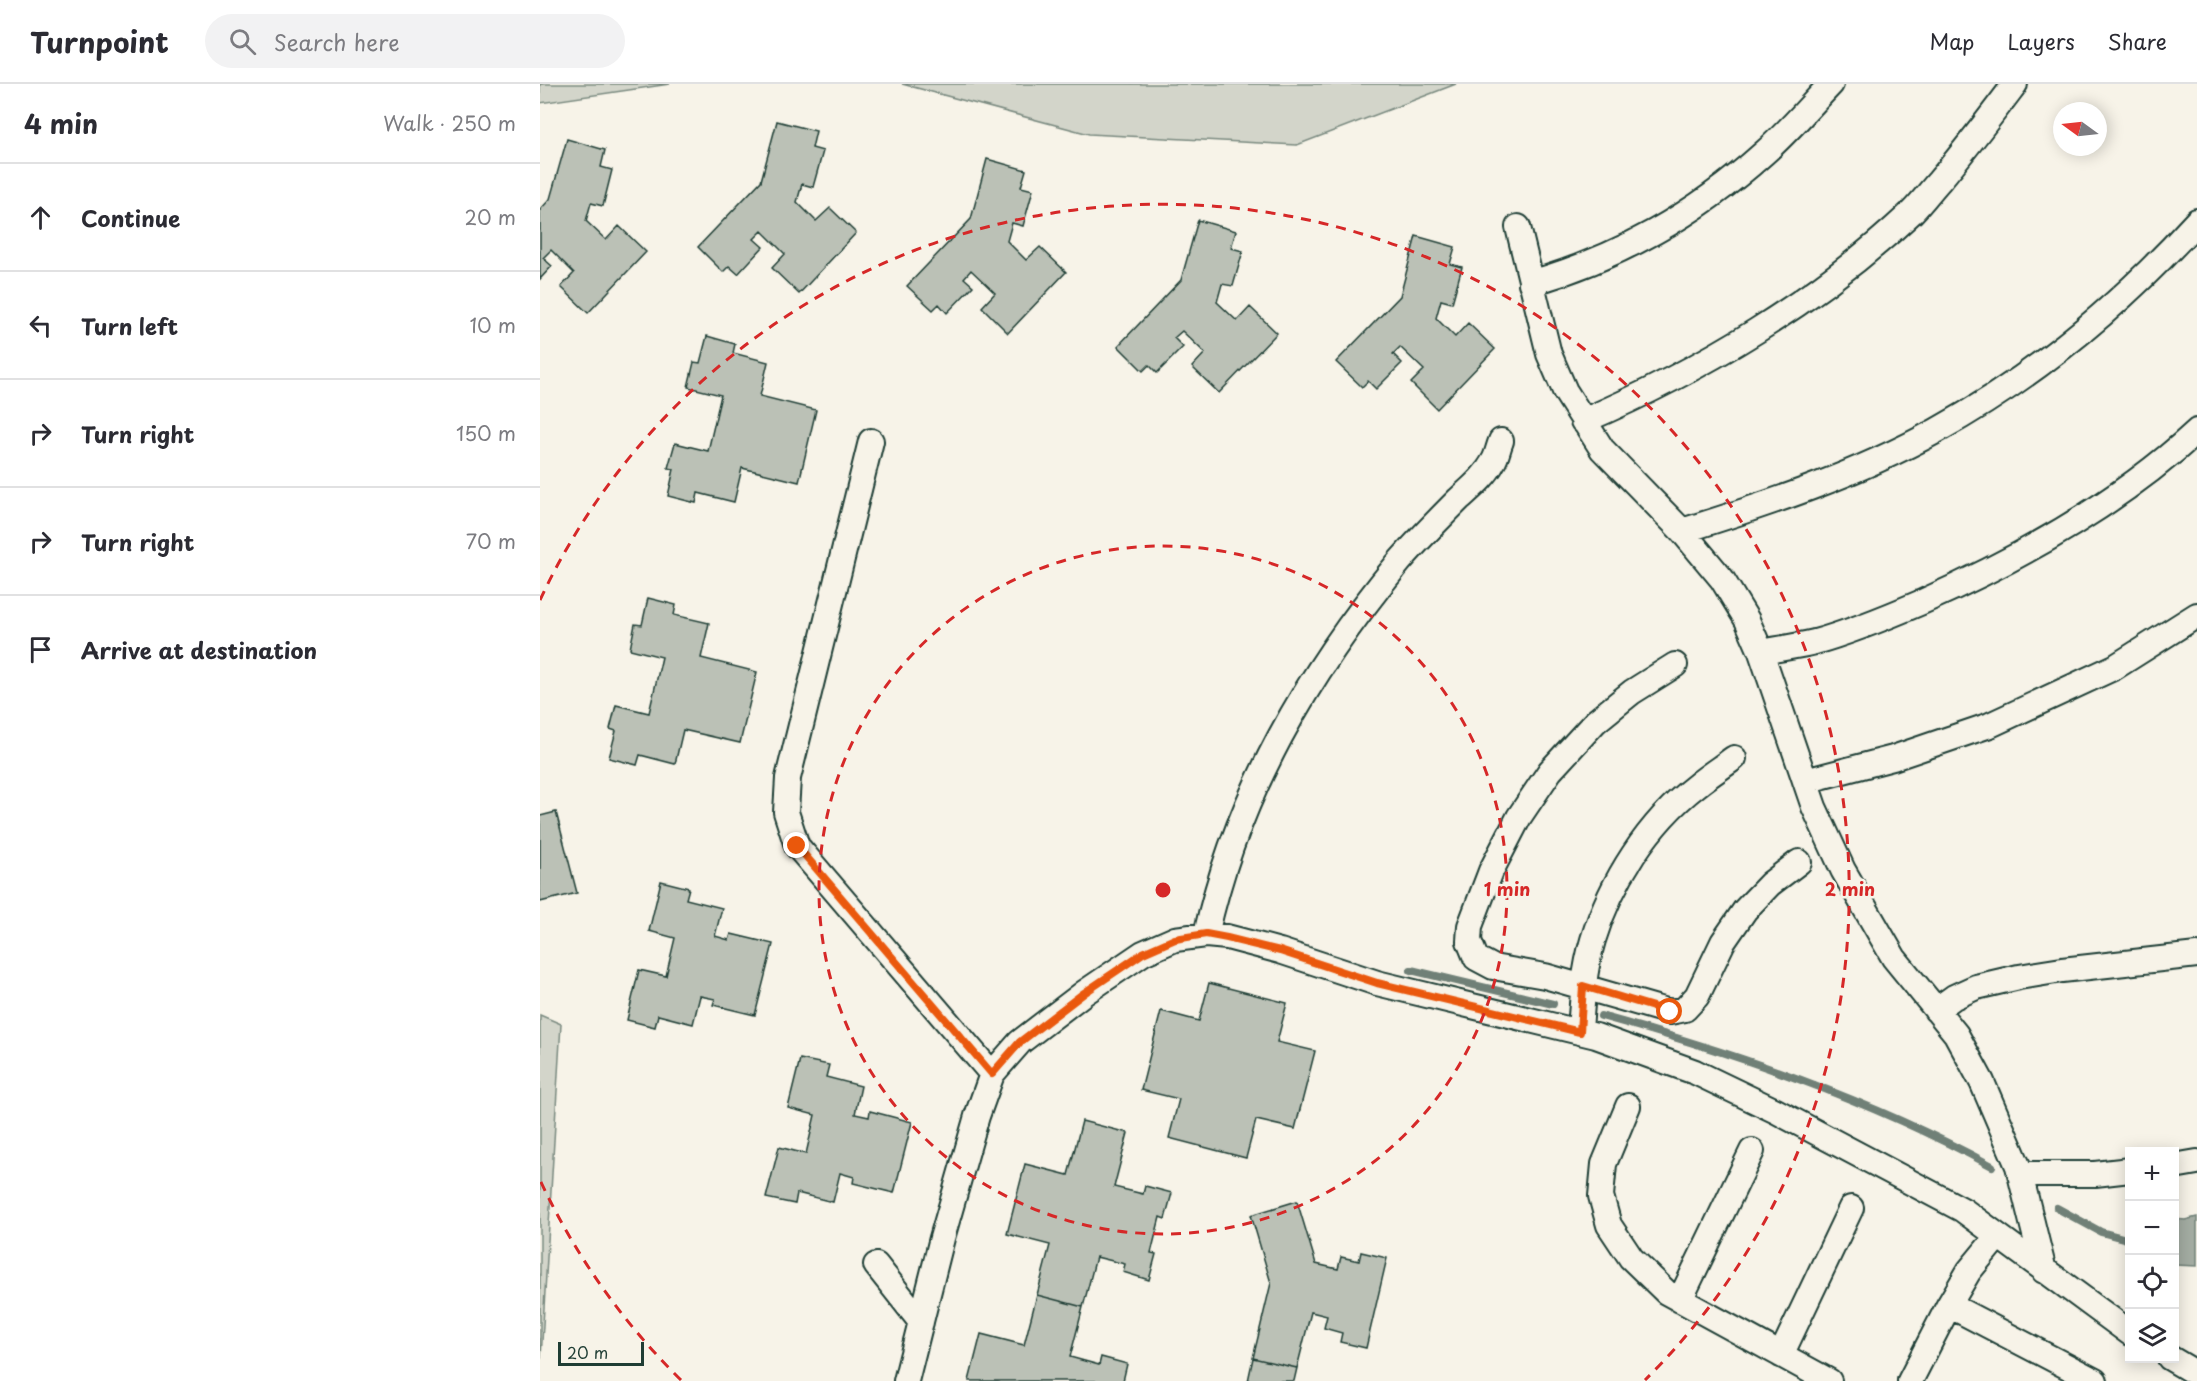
<!DOCTYPE html>
<html lang="en">
<head>
<meta charset="utf-8">
<style>
	body { margin:0; font-family:"Playpen Sans",sans-serif; background:#f2f2f3; color:#2b2b33 }
	.controls { position:absolute; right:18px; bottom:18px; display:grid; overflow:hidden; border-radius:0px; box-shadow:0 3px 15px #0003 }
	.controls button { width:54px; height:54px; display:grid; place-items:center; padding:0; border:0; border-bottom:2px solid #e1e1e2; background:#fff; color:#2b2b33; font:30px sans-serif }
	.compass { position:absolute; left:1513px; top:18px; width:54px; height:54px; border-radius:50%; background:#fff; box-shadow:0 3px 15px #0003; rotate:285deg }
	.scale { position:absolute; left:18px; bottom:15px; width:86px; box-sizing:border-box; padding-left:6px; border:3px solid #1f3d34; border-top:0; font-size:16px; line-height:21px; white-space:nowrap; color:#1f3d34; -webkit-text-stroke:4px #f7f3e8; paint-order:stroke }
	.stop { position:absolute; width:18px; height:18px; margin:-14px; border:4px solid #ea580c; border-radius:50%; background:#fff }
	.stop.end { background:#ea580c; border-color:#fff; box-shadow:0 2px 6px #0008 }
	.list { margin:0; padding:0; list-style:none }
	h2 { display:flex; justify-content:space-between; align-items:center; height:78px; margin:0; padding:0 24px; font-size:26px }
	h2 small { font-size:20px; font-weight:400; color:#7c7c81 }
	.list li { display:grid; grid-template-columns:39px 1fr auto; gap:18px; align-items:center; box-sizing:border-box; height:108px; padding:0 24px; border-top:2px solid #e1e1e2 }
	.list b { display:block; font-size:22px; white-space:nowrap }
	.list em { font-size:20px; font-style:normal; color:#7c7c81 }
	.icon { flex:none; width:33px; height:33px; fill:none; stroke:currentColor; stroke-width:2; stroke-linecap:round; stroke-linejoin:round }
	.map { position:relative; flex:none; width:1657px; height:1297px; overflow:hidden }
	header { display:flex; align-items:center; gap:36px; box-sizing:border-box; height:84px; padding:0 30px; background:#fff; border-bottom:2px solid #e1e1e2 }
	header strong { font-size:28px }
	nav { display:flex; gap:33px; margin-inline-start:auto; font-size:21px }
	.search { width:420px; height:54px; background:#f2f2f3; display:flex; align-items:center; gap:15px; box-sizing:border-box; padding:0 21px; border-radius:33px; color:#7c7c81; font-size:22px }
	main { display:flex }
	aside { flex:1; background:#fff }
	.map>svg:first-child { display:block }
	.green { fill:#d3d5ca; stroke:#79897f; stroke-width:1.5 }
	.water { fill:#a4ada3; stroke:#6f8077; stroke-width:1.5 }
	.lines { fill:none; stroke-linecap:round; stroke-linejoin:round }
	.stream { stroke:#6f8077; stroke-width:8 }
	.building { fill:#bbc1b6; stroke:#1f3d34; stroke-width:1.5 }
	.minor-casing { stroke:#1f3d34; stroke-width:28 }
	.minor { stroke:#f7f3e8; stroke-width:24 }
	.route { stroke:#ea580c; stroke-width:8 }
	.ring { fill:none; stroke:#d62828; stroke-width:3; stroke-dasharray:10 8 }
	.centre { fill:#d62828; stroke:#f7f3e8; stroke-width:3 }
	.ring-label { font-size:18px; text-anchor:middle; font-weight:bold; fill:#d62828; stroke:#f7f3e8; stroke-width:5; stroke-linejoin:round; paint-order:stroke }
</style>
</head>
<body>
<header>
<strong>Turnpoint</strong>
<div class="search"><svg class="icon" aria-label="search" viewBox="0 0 24 24"><circle cx="10" cy="10" r="6"/><path d="M15 15l6 6"/></svg>Search here</div>
<nav><a>Map</a><a>Layers</a><a>Share</a></nav>
</header>
<main>
<aside>
<h2>4 min<small>Walk · 250 m</small></h2>
<ul class="list">
<li><svg class="icon" aria-label="ahead" viewBox="0 0 24 24"><path d="M12 20V5M6 11l6-6 6 6"/></svg><div><b>Continue</b></div><em>20 m</em></li>
<li><svg class="icon" aria-label="left" viewBox="0 0 24 24"><path d="M17 20v-9H6M10 6l-5 5 5 5"/></svg><div><b>Turn left</b></div><em>10 m</em></li>
<li><svg class="icon" aria-label="right" viewBox="0 0 24 24"><path d="M7 20v-9h11M14 6l5 5-5 5"/></svg><div><b>Turn right</b></div><em>150 m</em></li>
<li><svg class="icon" aria-label="right" viewBox="0 0 24 24"><path d="M7 20v-9h11M14 6l5 5-5 5"/></svg><div><b>Turn right</b></div><em>70 m</em></li>
<li><svg class="icon" aria-label="arrive" viewBox="0 0 24 24"><path d="M6 21V4h12l-3 4 3 4H6"/></svg><div><b>Arrive at destination</b></div></li>
</ul>
</aside>
<div class="map">
<svg width="1657" height="1297" viewBox="0 0 1657 1297">
	<rect width="100%" height="100%" fill="#f7f3e8"/>
	<filter id="ink" filterUnits="userSpaceOnUse"><feTurbulence type="fractalNoise" baseFrequency=".0167" numOctaves="2"/><feDisplacementMap in="SourceGraphic" scale="12" xChannelSelector="R" yChannelSelector="G"/><feConvolveMatrix kernelMatrix="1 2 1 2 8 2 1 2 1" color-interpolation-filters="sRGB"/></filter>
	<g filter="url(#ink)">
		<!-- green -->
		<path class="green" d="M0,0H130L0,19Z
			M362,0H916L757,61L549,50Z
			M0,931L21,940L1,1274H0Z"/>
		<!-- water -->
		<path class="water" d="M1657,1133V1182L1635,1181V1135L1645,1136Z"/>
		<g class="lines">
			<!-- stream -->
			<path class="stream" d="M871,886L1013,920
				M1061,932C1195,969 1329,1015 1452,1082
				M1517,1124L1561,1148L1590,1156"/>
		</g>
		<!-- building -->
		<path class="building" d="M237,37L276,47L272,64L283,67L273,103L262,100L257,118L276,137L290,124L316,149L259,210L232,184L245,170L222,147L214,155L223,163L198,190L189,182L183,188L158,163L221,97Z
			M27,55L65,66L61,83L72,86L63,122L51,119L46,137L66,156L79,142L106,168L48,229L21,203L34,189L11,166L3,174L12,182L0,195V126L10,115Z
			M447,75L486,86L481,103L493,106L483,142L472,139L467,157L486,176L500,163L526,188L468,249L442,223L455,209L431,186L424,194L433,202L407,229L399,220L393,226L367,202L431,135Z
			M658,136L696,147L691,164L703,167L693,202L682,200L677,218L697,237L710,223L737,249L679,309L652,283L665,269L642,247L634,254L643,263L617,289L609,281L603,287L578,262L641,196Z
			M876,152L915,163L910,180L922,183L912,219L901,216L896,234L915,253L928,239L955,265L897,325L871,299L884,286L860,263L853,270L862,279L836,305L828,297L822,303L796,278L860,212Z
			M167,252L195,260L193,269L228,278L220,312L276,326L259,398L202,384L194,418L158,409L156,419L128,412L134,385L128,384L135,359L168,367L181,311L148,303L154,278L160,279Z
			M108,514L136,521L134,531L169,539L161,574L217,588L200,659L143,646L135,680L100,671L97,681L69,674L76,647L70,645L76,621L109,629L122,573L90,565L95,540L102,541Z
			M16,728L37,809L0,818V732Z
			M121,797L149,804L146,815L182,824L175,852L189,856L191,850L233,860L215,931L173,921L175,915L160,912L153,940L118,931L115,943L87,936L99,886L126,892L135,854L109,847Z
			M669,899L747,919L737,958L775,967L755,1045L716,1036L706,1074L629,1054L639,1015L601,1006L621,927L659,937Z
			M260,975L289,981L286,993L321,1002L315,1030L329,1033L330,1027L372,1038L354,1109L313,1099L314,1093L300,1089L293,1118L257,1109L255,1120L226,1114L239,1063L266,1070L275,1031L248,1024Z
			M542,1037L588,1049L574,1103L603,1110L605,1102L632,1109L625,1135L620,1133L611,1169L616,1170L609,1196L583,1188L585,1180L556,1173L543,1223L497,1211L510,1161L467,1150L485,1080L528,1091Z
			M757,1117L776,1180L798,1185L801,1173L819,1177L821,1168L847,1174L826,1264L800,1258L802,1249L784,1244L787,1232L771,1228L757,1284L713,1274L731,1199L711,1131Z
			M497,1211L543,1223L530,1273L559,1281L561,1273L587,1280L583,1297H429L441,1250L484,1261Z
			M713,1274L757,1284L754,1297H708Z"/>
		<g class="lines">
			<!-- minor casing -->
			<g class="minor-casing">
				<path id="minor" d="M978,143L1009,270L1025,307L1062,365L1142,447L1182,495L1207,536L1221,568L1274,723L1303,786L1354,874L1416,950L1442,998L1478,1082L1504,1187
					M991,199C1080,173 1155,131 1224,69C1248,48 1269,23 1291,0
					M1043,337C1160,287 1279,216 1372,128C1382,118 1390,107 1399,97C1426,65 1450,33 1475,0
					M331,357L248,694L246,728L257,762L452,990
					M1142,447C1228,420 1316,391 1396,347C1494,293 1582,220 1657,137
					M1221,568C1239,565 1257,562 1275,558C1311,548 1347,533 1382,518C1479,475 1579,419 1657,347
					M1135,581L1092,608L1055,638L1010,687L979,733L951,787L930,842L929,857L936,874L953,883L1005,892L1130,928L1145,925L1157,912L1183,858L1205,826L1230,800L1259,778
					M1265,697L1353,674L1450,641L1575,583L1657,531
					M666,851C697,710 768,588 859,478C878,456 899,435 919,415C931,404 945,393 953,378C957,372 958,364 961,357
					M1396,926L1414,913L1436,903L1479,893L1522,886L1657,871
					M1040,947C1042,917 1044,886 1053,856C1071,797 1108,739 1157,701C1169,691 1182,683 1194,674
					M1088,1022L1064,1080L1061,1112L1069,1141L1091,1174L1126,1208L1289,1297
					M1634,1082L1657,1078
					M1481,1090H1555L1590,1086
					M336,1181L381,1238
					M1140,1216L1212,1067
					M1409,1221L1555,1297
					M1241,1271L1311,1124
					M1630,1274L1657,1290
					M366,1297L402,1154L437,1032L452,990L480,958L544,909L603,869L635,855L666,851L687,853L740,867L837,899L1056,952L1155,988L1236,1027L1423,1126L1590,1249
					M1370,1297L1409,1221L1429,1187L1457,1153"/>
			</g>
			<!-- minor -->
			<use href="#minor" class="minor"/>
		</g>
	</g>
	<g class="lines" filter="url(#ink)">
		<!-- route -->
		<path class="route" d="M257,762L452,990L480,958L544,909L603,869L635,855L666,850L687,854L740,867L837,899L1040,948L1043,902L1130,928"/>
	</g>
	<!-- distance rings -->
	<g class="ring">
		<circle cx="623" cy="806" r="344"/>
		<path d="M141 1296A687 687 0 0 1 0 1096M0 516A687 687 0 1 1 1105 1296"/>
	</g>
	<circle cx="623" cy="806" r="9" class="centre"/>
	<g class="ring-label">
		<text x="967" y="812">1 min</text>
		<text x="1310" y="812">2 min</text>
	</g>
</svg>
<div class="controls">
<button>+</button>
<button>−</button>
<button><svg class="icon" aria-label="locate" viewBox="0 0 24 24"><circle cx="12" cy="12" r="6"/><path d="M12 2v4M12 18v4M2 12h4M18 12h4"/></svg></button>
<button><svg class="icon" aria-label="layers" viewBox="0 0 24 24"><path d="M12 4l9 5-9 5-9-5zM3 14l9 5 9-5"/></svg></button>
</div>
<svg class="compass" viewBox="-18 -18 36 36"><path d="M0-13l5 13h-10z" fill="#e53935"/><path d="M0 13l5-13h-10z" fill="#7c7c81"/></svg>
<div class="scale">20 m</div>
<div class="stop" style="left:1130px;top:928px"></div>
<div class="stop end" style="left:257px;top:762px"></div>
</div>
</main>
</body>
</html>
